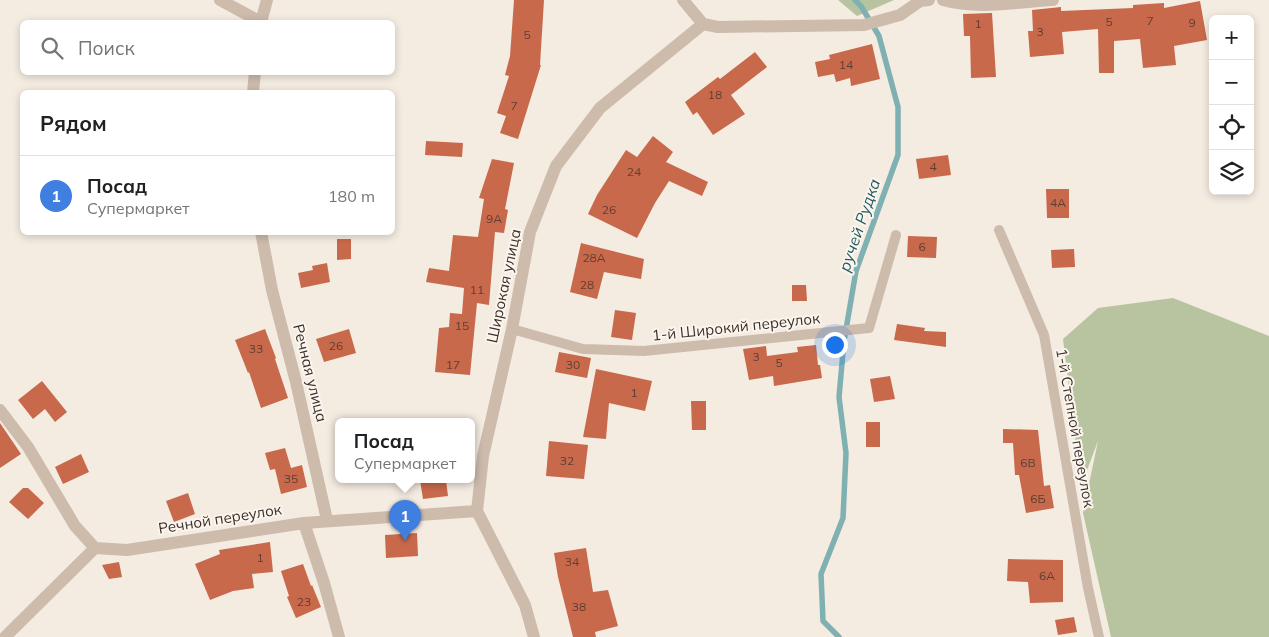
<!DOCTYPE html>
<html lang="ru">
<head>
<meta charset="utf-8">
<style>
	body { margin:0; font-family:Mulish,sans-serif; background:#f6f6f6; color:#202124 }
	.controls { position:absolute; right:15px; top:15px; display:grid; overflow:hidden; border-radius:8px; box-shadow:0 2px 8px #0003 }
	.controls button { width:45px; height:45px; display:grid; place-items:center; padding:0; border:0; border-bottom:1px solid #e0e0e0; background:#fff; color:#202124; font:25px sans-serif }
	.you { position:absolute; left:834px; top:344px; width:18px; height:18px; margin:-12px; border:4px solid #fff; border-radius:50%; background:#1a73e8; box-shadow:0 0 0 8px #1a73e833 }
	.badge { display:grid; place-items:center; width:32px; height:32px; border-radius:50%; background:#2563eb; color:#fff; font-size:16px; font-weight:700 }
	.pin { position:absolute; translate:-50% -41px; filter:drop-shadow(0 1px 2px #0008) }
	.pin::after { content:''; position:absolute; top:26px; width:18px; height:15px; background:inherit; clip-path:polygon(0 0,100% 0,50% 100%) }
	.popup { position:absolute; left:335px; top:418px; width:140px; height:65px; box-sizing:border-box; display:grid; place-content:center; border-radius:8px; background:#fff; filter:drop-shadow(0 1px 4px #0005); font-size:16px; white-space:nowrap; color:#757577 }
	.popup b { font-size:19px; color:#202124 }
	.popup::after { content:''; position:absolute; left:50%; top:100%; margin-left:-10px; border:10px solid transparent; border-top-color:#fff }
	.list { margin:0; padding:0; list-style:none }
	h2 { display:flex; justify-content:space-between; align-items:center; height:65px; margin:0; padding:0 20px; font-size:21px }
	h2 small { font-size:16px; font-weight:400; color:#757577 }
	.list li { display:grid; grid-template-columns:32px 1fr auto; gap:15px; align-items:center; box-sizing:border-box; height:80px; padding:0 20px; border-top:1px solid #e0e0e0 }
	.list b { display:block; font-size:19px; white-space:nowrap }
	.list p { margin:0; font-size:16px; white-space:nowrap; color:#757577 }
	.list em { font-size:16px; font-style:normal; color:#757577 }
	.icon { flex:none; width:28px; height:28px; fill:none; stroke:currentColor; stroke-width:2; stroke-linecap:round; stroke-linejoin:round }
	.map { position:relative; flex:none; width:1269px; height:637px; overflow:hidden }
	.search { position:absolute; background:#fff; box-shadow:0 2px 8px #0003; left:20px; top:20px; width:375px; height:55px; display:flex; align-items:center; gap:12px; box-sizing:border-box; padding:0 18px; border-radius:8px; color:#757577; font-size:19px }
	.panel { position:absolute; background:#fff; box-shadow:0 2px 8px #0003; left:20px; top:90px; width:375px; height:145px; border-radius:8px }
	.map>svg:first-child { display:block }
	.green { fill:#b8c4a0 }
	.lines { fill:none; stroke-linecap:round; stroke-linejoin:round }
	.stream { stroke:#7fb0b2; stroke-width:5.5 }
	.building { fill:#c8694b }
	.service { stroke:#cdbbac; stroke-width:10 }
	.minor { stroke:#cdbbac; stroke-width:12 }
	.labels { text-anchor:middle; stroke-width:4; stroke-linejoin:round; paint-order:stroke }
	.number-label { font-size:12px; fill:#5e3e33 }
	.street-label { font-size:15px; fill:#3b302b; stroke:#fbf5ee }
	.water-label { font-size:16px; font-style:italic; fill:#1f5a5e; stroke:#fbf5ee }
</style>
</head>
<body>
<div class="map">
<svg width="1269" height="637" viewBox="0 0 1269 637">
	<rect width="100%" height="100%" fill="#f4ebe1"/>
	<!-- green -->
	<path class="green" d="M838,0H894L857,16Z
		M1173,298L1269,336V637H1111L1083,513L1098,441L1081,486L1063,339L1098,308Z"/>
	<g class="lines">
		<!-- stream -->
		<path class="stream" d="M839,637L823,621L821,574L843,518L846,453L839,397L844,341L856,271L898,155V107L879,36L861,6L855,0"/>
	</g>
	<!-- building -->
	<path class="building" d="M514,0H544L540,65H541L518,139L500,133L506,116L497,113L509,76L505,75L510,56Z
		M1200,1L1207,40L1174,46L1176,65L1143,68L1140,39L1114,41V73H1099L1098,29L1062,32L1064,54L1030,57L1028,31H1033L1032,10L1061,7V11L1133,8V5L1164,3V8Z
		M992,13L996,77L971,78L970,36H964L963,14Z
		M872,44L880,79L851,86L850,78L836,82L834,74L818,77L815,62L830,59L829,55Z
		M755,52L767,67L731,95L745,114L713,135L697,112L693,115L685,102L718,77L720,79Z
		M653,136L673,152L666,162L708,182L702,196L669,181L655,203L637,238L588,214L597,195L626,150L637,157Z
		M426,141L463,143L462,157L425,155Z
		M948,155L951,175L919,179L916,159Z
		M492,159L514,163L505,209L508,210L504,233L495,232L489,305L477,303L470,375L435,372L439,328L449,327L450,313L462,314L464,288L426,282L429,268L449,271L453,235L478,237L484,199L479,198Z
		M1046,189H1069V218H1047Z
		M908,236L937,237L936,258L907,257Z
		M337,239H351V259L337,260Z
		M581,243L644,259L641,279L604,272L597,299L570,292Z
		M1074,249L1075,267L1052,268L1051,250Z
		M327,263L330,282L301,288L298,273L313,270L312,266Z
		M792,285H806L807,301H792Z
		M615,310L636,313L632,340L611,337Z
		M897,324L925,328L924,331L946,332V347L894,340Z
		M265,329L276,358L275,359L288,398L261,408L249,372L248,373L235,340Z
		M349,329L356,353L324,362L316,339Z
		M816,345L818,365H820L822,378L774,386L773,376L749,380L743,349L766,346L767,356L798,352L797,347Z
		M559,352L591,358L587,378L555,372Z
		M596,369L652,381L645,411L609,403L606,439L583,437Z
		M890,376L895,399L874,402L870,379Z
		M42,381L67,412L55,422L45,409L33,419L18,400Z
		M691,401H706V430H692Z
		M866,422H880V447H866Z
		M0,423L21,454L0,468Z
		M1003,429L1038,430L1044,486L1050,485L1054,508L1026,513L1019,475H1015L1013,443H1003Z
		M549,441L588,445L584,479L546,476Z
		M285,448L291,468L302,465L307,487L281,494L275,469L270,470L265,453Z
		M81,454L89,472L63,484L55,467Z
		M420,480H446L448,496L423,499Z
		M23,488H28L44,503L28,519L9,502Z
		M188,493L195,514L174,522L166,501Z
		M417,533L418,556L386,558L385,535Z
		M270,542L273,572L252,574L254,588L233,591L210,600L195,564L220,554L219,550Z
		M586,548L593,592L608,590L618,626L595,632L596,637H573L558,577L554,553Z
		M1008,559L1063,560V602L1030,603L1028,582L1007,581Z
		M119,562L122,577L109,579L102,565Z
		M303,564L311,586L312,585L321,607L296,618L287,597L289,596L281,571Z
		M1074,617L1077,632L1058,635L1055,620Z"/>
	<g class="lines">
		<!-- service -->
		<path class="service" d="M999,230L1044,335L1088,588L1099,637
			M512,329L583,349L644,351L869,328L896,235"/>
		<!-- minor -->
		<path class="minor" d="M220,0L261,22
			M943,0C978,10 1016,2 1053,0
			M261,22L267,0
			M703,24L718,27L864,25L900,15L920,1L929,0
			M253,92L255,72
			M261,232L272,290L296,382L327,520
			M0,410L28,447L75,526L95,548
			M304,523L324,583L339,637
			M5,637L95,548L127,550L304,523L477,511
			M534,637L525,605L477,511L483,456L512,329L530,232L556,166L600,108L703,24L683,0"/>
	</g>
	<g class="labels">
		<!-- number labels -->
		<g class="number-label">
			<text x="1150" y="25">7</text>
			<text x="1109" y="26">5</text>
			<text x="1192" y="27">9</text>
			<text x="978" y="28">1</text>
			<text x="1040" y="36">3</text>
			<text x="527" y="39">5</text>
			<text x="846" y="69">14</text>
			<text x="715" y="99">18</text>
			<text x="514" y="110">7</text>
			<text x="933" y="171">4</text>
			<text x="634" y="176">24</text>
			<text x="1058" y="207">4А</text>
			<text x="609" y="214">26</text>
			<text x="494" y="223">9А</text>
			<text x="922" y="251">6</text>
			<text x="594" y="262">28А</text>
			<text x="587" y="289">28</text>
			<text x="477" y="294">11</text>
			<text x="462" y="330">15</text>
			<text x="336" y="350">26</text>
			<text x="256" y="353">33</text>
			<text x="756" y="361">3</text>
			<text x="779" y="367">5</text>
			<text x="453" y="369">17</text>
			<text x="573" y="369">30</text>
			<text x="634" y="397">1</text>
			<text x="567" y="465">32</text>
			<text x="1028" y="467">6В</text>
			<text x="291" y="483">35</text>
			<text x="1038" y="503">6Б</text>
			<text x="260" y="562">1</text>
			<text x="572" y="566">34</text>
			<text x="1047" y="580">6А</text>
			<text x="304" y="606">23</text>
			<text x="579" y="611">38</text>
		</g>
		<!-- street labels -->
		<g class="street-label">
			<text transform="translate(504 286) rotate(-78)" y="5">Широкая улица</text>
			<text transform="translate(736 327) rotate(-6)" y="5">1-й Широкий переулок</text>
			<text transform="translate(310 373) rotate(76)" y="5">Речная улица</text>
			<text transform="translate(1075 428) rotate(80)" y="5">1-й Степной переулок</text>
			<text transform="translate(220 519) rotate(-9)" y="5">Речной переулок</text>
		</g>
		<!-- water labels -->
		<g class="water-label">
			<text transform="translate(859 225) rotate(-71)" y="6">ручей Рудка</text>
		</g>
	</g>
</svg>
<div class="controls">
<button>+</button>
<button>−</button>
<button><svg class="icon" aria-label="locate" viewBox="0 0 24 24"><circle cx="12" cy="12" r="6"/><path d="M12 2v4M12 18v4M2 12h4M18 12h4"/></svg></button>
<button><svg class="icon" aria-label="layers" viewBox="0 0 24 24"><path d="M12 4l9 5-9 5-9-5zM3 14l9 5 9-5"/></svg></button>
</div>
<div class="you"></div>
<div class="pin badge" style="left:405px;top:541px;background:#3f7fe0">1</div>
<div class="popup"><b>Посад</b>Супермаркет</div>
<div class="search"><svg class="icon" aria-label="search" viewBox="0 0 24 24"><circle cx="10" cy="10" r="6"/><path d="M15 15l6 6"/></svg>Поиск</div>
<section class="panel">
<h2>Рядом<small></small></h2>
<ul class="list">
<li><span class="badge" style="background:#3f7fe0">1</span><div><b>Посад</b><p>Супермаркет</p></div><em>180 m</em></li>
</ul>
</section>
</div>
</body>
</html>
